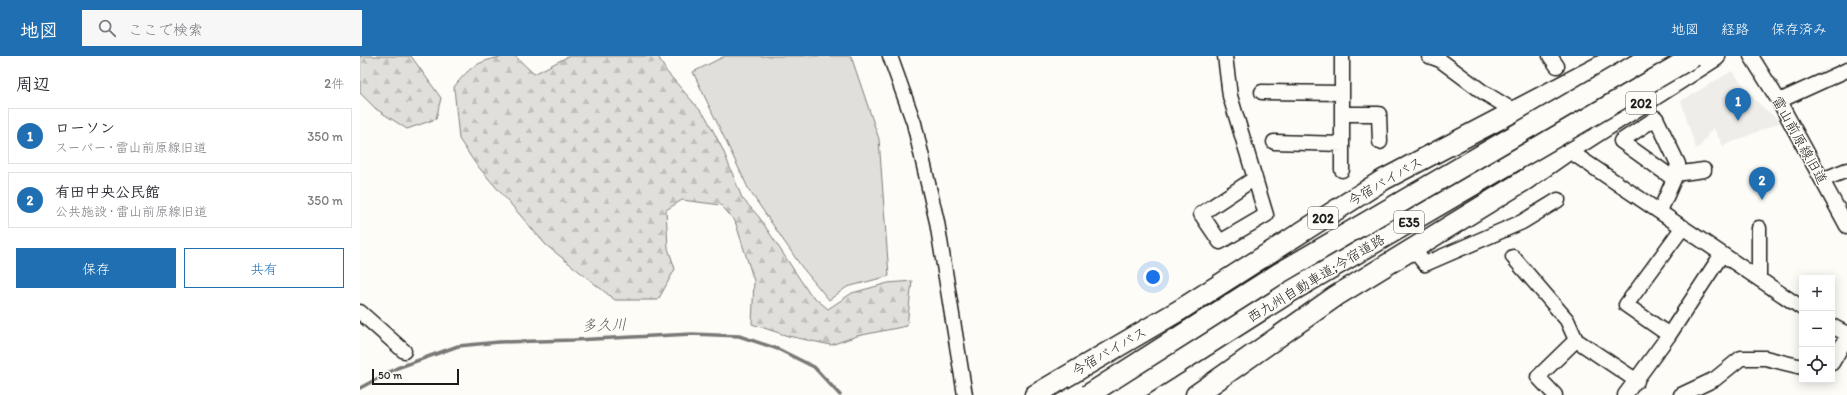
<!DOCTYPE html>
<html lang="ja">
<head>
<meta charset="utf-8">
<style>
	body { margin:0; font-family:Itim,"Klee One",sans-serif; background:#f7f7f7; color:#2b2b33 }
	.controls { position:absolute; right:12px; bottom:12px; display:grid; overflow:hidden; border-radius:0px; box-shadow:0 2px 10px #0003 }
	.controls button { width:36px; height:36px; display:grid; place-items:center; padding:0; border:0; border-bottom:1px solid #e1e1e2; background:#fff; color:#2b2b33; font:20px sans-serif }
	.scale { position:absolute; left:12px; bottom:10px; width:87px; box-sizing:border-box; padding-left:4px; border:2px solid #1c1c1c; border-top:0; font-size:11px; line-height:14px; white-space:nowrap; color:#1c1c1c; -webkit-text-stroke:3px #fdfcf7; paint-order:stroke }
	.you { position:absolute; left:793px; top:221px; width:14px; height:14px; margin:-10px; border:3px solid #fff; border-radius:50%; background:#1a73e8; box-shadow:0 0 0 6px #1a73e833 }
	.badge { display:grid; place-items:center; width:26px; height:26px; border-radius:50%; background:#1f6fb2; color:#fff; font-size:13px; font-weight:700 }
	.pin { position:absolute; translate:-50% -33px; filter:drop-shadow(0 1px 2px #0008) }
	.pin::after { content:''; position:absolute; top:21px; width:14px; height:12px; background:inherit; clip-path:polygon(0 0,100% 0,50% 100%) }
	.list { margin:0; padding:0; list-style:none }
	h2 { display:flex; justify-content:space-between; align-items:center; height:52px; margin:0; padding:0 16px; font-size:17px }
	h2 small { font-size:13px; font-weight:400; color:#7c7c81 }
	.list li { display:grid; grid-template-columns:26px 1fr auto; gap:12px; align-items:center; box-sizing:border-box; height:56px; margin:0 8px 8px; padding:0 8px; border:1px solid #e1e1e2; border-radius:0px }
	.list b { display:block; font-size:15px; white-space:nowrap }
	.list p { margin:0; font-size:13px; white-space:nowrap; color:#7c7c81 }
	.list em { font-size:13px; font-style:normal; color:#7c7c81 }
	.actions { display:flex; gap:8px; padding:12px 16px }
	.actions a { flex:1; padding:9px 0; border:1px solid #1f6fb2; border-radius:0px; text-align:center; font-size:14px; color:#1f6fb2 }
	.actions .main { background:#1f6fb2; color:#fff }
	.icon { flex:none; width:22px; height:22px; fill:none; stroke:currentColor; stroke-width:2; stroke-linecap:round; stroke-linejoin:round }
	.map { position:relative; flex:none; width:1487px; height:339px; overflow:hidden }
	header { display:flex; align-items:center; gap:24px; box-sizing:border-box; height:56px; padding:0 20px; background:#1f6fb2; color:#fff }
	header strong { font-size:19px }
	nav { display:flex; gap:22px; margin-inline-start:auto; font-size:14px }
	.search { width:280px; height:36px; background:#f7f7f7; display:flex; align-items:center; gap:10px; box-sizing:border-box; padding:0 14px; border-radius:0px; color:#7c7c81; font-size:15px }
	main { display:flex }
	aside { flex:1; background:#fff }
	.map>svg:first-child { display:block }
	.built { fill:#eeede9 }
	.grass { fill:#e0dfdb; stroke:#7e7e7c }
	.forest { fill:url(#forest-firs); stroke:#7e7e7c }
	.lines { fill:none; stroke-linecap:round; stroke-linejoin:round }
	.stream { stroke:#797876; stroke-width:3.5 }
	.minor-casing { stroke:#1c1c1c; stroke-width:17 }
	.highway-casing { stroke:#1c1c1c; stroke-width:23 }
	.minor { stroke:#fdfcf7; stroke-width:14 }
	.highway { stroke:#fdfcf7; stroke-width:20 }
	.highway-bridge-casing { stroke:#1c1c1c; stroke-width:23; stroke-linecap:butt }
	.highway-bridge { stroke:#fdfcf7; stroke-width:20 }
	.labels { text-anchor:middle; stroke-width:3; stroke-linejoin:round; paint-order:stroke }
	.shield { fill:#fdfcf7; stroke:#605f5e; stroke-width:1 }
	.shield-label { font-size:13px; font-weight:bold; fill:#1c1c1c }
	.street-label { font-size:14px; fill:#1c1c1c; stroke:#fdfcf7 }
	.water-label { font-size:15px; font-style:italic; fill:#5a5a58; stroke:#fdfcf7 }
</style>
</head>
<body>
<header>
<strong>地図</strong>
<div class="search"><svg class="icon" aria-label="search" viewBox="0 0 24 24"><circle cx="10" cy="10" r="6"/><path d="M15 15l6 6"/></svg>ここで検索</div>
<nav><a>地図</a><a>経路</a><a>保存済み</a></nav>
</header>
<main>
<aside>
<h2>周辺<small>2件</small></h2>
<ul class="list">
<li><span class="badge">1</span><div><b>ローソン</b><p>スーパー · 雷山前原線旧道</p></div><em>350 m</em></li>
<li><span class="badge">2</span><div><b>有田中央公民館</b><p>公共施設 · 雷山前原線旧道</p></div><em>350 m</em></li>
</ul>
<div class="actions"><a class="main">保存</a><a>共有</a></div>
</aside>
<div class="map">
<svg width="1487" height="339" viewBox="0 0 1487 339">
	<defs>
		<pattern id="forest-firs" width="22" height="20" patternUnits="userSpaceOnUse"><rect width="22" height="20" fill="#e0dfdb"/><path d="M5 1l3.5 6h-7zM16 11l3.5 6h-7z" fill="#c0bfbb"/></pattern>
	</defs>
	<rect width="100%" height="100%" fill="#fdfcf7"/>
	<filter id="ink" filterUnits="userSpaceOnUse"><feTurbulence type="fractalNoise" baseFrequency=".025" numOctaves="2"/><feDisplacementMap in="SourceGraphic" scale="8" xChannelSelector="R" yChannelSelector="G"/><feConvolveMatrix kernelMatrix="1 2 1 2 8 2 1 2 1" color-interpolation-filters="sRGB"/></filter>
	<g filter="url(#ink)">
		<!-- built -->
		<path class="built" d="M1372,15L1399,48L1421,66L1363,90L1353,71L1341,89L1336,93L1321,45Z"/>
		<!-- grass -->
		<path class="grass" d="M365,0H491L519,83L529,220L487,231L469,244L441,210L389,134L333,16Z"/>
		<!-- forest -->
		<path class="forest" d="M0,0H51L81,42L76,63L47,73L16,53L0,37Z
			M146,0H155L174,18L209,0H298L306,15L346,61L363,94L382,142L399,161L449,237L468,253L492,237L528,227L552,225L547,270L497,280L471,289L428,280L392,268L394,225L375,165L361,149L322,144L306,154L308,192L315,213L298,244H255L186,189L115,107L99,83L94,31C111,9 119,5 146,0Z"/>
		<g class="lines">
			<!-- stream -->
			<path class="stream" d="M0,332L37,312L98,290L139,286L214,284L332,278L379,280L418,293L454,311L480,339"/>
			<!-- minor casing -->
			<g class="minor-casing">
				<path id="minor" d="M530,0L554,67L577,166L605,339
					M865,0L870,40L906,159L860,186L841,158L895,122
					M1069,0L1080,4L1123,36L1154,55L1208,94L1442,252
					M1190,0L1197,10
					M1391,0L1419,45L1487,170
					M902,36L982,37
					M1419,45L1487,14
					M982,58H1019L1020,86
					M914,86L982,88
					M982,114V0
					M1315,118L1344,114
					M1462,124L1487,114
					M1300,155L1314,123L1318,108L1296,62L1261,85L1314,123
					M1399,172V221
					M1053,193L1065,208L1162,166L1198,144
					M1153,201L1207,264L1216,284
					M0,256L44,295
					M1472,270L1487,278
					M1309,279L1266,249L1323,171
					M1472,307L1487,281
					M1195,339L1178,321L1216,284L1277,325
					M1265,339L1309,279L1362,198
					M1321,339L1355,323L1381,302H1405L1442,311"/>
			</g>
			<!-- highway casing -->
			<g class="highway-casing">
				<path id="highway" d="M675,339L820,254L1023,124L1260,0
					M836,339L976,240L1165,124L1208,94L1355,0"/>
			</g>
			<!-- minor -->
			<use href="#minor" class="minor"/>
			<!-- highway -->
			<use href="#highway" class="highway"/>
			<!-- highway-bridge casing -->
			<g class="highway-bridge-casing">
				<path id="highway-bridge" d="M728,339L918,218L1291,0
					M768,339L930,236L1334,0"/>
			</g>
			<!-- highway-bridge -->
			<use href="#highway-bridge" class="highway-bridge"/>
		</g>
	</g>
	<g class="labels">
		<!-- shield labels -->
		<g class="shield">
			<rect x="1266" y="36" width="30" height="22" rx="3"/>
			<rect x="948" y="151" width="30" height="22" rx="3"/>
			<rect x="1034" y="155" width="30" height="22" rx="3"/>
		</g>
		<g class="shield-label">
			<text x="1281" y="52">202</text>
			<text x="963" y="167">202</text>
			<text x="1049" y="171">E35</text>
		</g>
		<!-- street labels -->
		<g class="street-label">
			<text transform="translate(1440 84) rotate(61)" y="5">雷山前原線旧道</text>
			<text transform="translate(1025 125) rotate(-30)" y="5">今宿バイパス</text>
			<text transform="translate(956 222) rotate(-31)" y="5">西九州自動車道;今宿道路</text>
			<text transform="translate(749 295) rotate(-30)" y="5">今宿バイパス</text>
		</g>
		<!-- water labels -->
		<g class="water-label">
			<text transform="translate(244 269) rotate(-2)" y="5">多久川</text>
		</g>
	</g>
</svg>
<div class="controls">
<button>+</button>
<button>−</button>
<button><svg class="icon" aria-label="locate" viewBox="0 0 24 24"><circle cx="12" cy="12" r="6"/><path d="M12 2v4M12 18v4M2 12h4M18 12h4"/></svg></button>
</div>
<div class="scale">50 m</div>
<div class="you"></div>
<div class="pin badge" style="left:1378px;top:65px">1</div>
<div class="pin badge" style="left:1402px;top:144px">2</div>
</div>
</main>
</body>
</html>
